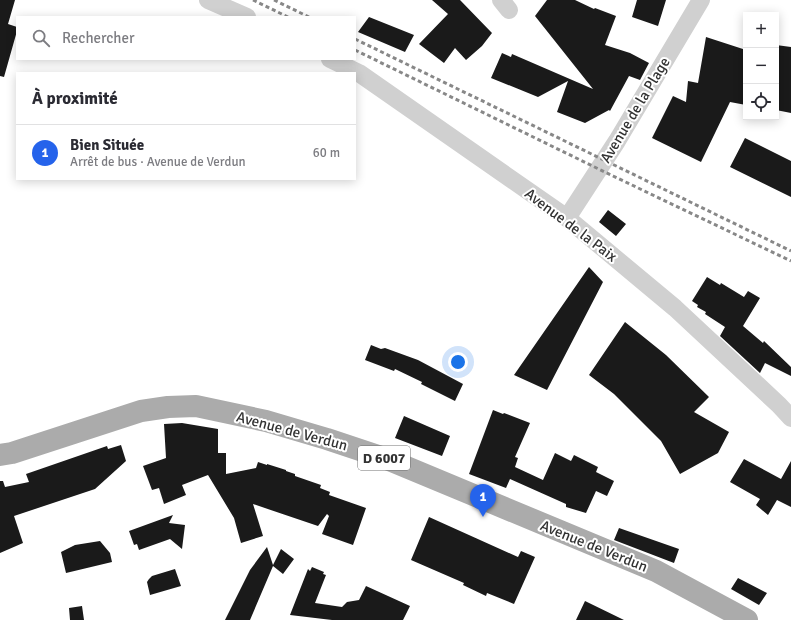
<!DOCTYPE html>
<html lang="fr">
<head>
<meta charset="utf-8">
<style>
	body { margin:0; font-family:Signika,sans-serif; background:#f2f2f3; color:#2b2b33 }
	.controls { position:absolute; right:12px; top:12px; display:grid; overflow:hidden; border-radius:0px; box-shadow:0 2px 10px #0003 }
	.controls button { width:36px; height:36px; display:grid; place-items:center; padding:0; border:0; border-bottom:1px solid #e1e1e2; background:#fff; color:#2b2b33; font:20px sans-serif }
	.you { position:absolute; left:458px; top:362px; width:14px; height:14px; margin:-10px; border:3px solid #fff; border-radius:50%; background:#1a73e8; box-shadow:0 0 0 6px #1a73e833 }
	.badge { display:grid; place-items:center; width:26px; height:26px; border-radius:50%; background:#2563eb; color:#fff; font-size:13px; font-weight:700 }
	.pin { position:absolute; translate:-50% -33px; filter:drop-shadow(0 1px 2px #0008) }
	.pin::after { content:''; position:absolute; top:21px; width:14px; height:12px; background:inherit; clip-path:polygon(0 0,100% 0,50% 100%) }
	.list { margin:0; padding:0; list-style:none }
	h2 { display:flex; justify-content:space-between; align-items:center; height:52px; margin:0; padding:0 16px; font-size:17px }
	h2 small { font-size:13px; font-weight:400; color:#7c7c81 }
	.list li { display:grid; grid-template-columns:26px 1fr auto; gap:12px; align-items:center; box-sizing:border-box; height:56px; padding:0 16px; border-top:1px solid #e1e1e2 }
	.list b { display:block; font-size:15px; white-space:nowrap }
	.list p { margin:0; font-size:13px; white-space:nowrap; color:#7c7c81 }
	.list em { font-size:13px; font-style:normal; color:#7c7c81 }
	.icon { flex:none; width:22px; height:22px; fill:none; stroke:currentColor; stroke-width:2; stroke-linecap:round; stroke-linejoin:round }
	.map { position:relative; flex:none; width:791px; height:620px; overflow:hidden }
	.search { position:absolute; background:#fff; box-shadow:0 2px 10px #0003; left:16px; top:16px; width:340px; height:44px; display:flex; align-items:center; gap:10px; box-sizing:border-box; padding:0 14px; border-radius:0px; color:#7c7c81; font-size:15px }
	.panel { position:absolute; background:#fff; box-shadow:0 2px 10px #0003; left:16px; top:72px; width:340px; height:108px; border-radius:0px }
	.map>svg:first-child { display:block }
	.building { fill:#1a1a1a }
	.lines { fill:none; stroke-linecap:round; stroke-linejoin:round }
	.minor { stroke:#d0d0d0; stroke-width:18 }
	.primary { stroke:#ababab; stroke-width:22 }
	.rail { stroke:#888; stroke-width:3; stroke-dasharray:4 3; stroke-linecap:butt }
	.labels { text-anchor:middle; stroke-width:4; stroke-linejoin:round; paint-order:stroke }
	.shield { fill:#fff; stroke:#707070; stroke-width:1 }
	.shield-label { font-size:14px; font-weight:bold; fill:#333 }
	.street-label { font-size:15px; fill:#333; stroke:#fff }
</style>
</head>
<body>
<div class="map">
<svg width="791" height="620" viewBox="0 0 791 620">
	<rect width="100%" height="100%" fill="#fff"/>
	<!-- building -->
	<path class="building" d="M0,0H15L8,24L17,27V31L4,77L0,76Z
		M432,0H460L492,33L482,46L466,60L455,48L444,63L419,44L448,14Z
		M547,0H575L594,9L595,8L616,16L605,45L630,53L649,63L640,80L629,76L610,111L609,110L585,123L557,112L568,81L538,97L491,78L502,53L511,57L512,54L593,89L535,16Z
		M637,0H666L658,26L632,17Z
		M369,17L414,35L405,52L358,32Z
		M706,37L746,50V105L730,102L701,162L652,138L673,96L686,102L688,81L698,83Z
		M776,45L791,47V113L776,110Z
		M745,138L791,161V197L730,167Z
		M608,210L626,224L616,236L599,222Z
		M589,267L603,282L547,390L514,375Z
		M707,277L720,285L721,283L744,297L748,291L760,298L743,326L763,343L764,341L791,367V376L765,363L760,373L720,336L725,327L705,314L706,312L697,307L698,305L692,301Z
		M625,322L666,355L709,397L694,412L729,432L718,453L680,474L661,441L614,394L589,375Z
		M371,345L381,349L385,348L418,360L463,384L455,401L421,384L422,382L395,369L394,371L365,360Z
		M493,410L503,414L504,413L530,423L515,457L518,458L515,467L543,480L555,453L571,461L574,455L598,467L596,472L614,481L607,496L596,491L586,513L566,507V504L510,479L506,488L469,474Z
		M404,416L450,436L442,456L395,438Z
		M182,423L218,429V453H226V474L256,468L258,462L267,465V464L286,470V471L295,474V476L321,485L320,488L330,492L329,495L366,508L353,545L322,534L329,516L327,514L318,526L253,504L263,536L241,543L234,518L208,475L182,485L186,495L164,504L159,488L152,490L143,466L166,458L164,424Z
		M121,445L126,461L95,489L14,516L23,543L0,553V481H3L5,487L29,482L26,474L107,446L108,449Z
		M744,459L781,479L791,461V507L777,500L768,515L756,505L760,499L730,482Z
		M173,515L169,523L185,525L182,549L170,539L139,550L137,544L134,545L129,531Z
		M429,517L518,557L521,551L535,557L514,604L487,593L486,596L463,585L464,583L411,560Z
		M619,528L679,549L674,563L614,540Z
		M100,541L110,553L112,562L66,573L61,552L75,545Z
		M267,547L273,565L281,549L294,559L283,574L273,566L250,620H225L250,570Z
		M312,567L324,572L323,574L326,575L315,603L342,607L347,602L359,600L366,586L410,606L403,620H332L290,615L308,569L310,571Z
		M175,569L181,586L150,595L147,582L149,579L152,576Z
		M738,578L767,593L759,605L731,589Z
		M585,601L624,620H576Z
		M82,606L84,620H70L69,608Z"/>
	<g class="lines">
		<!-- minor -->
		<path class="minor" d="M208,0L247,17
			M501,0L509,10
			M330,59L359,73L567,218L675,308L779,405L791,418
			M567,218L617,141L701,0"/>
		<!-- primary -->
		<path class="primary" d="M0,455L12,453L141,411L168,407L196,406L266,421L327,439L387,459L656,571L747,620"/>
		<!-- rail -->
		<path class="rail" d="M253,0L288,17
			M274,0L309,17
			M355,39L791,251
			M355,50L613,176L791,261"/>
	</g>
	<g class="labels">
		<!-- shield labels -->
		<rect class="shield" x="358" y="446" width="52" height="24" rx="3"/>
		<g class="shield-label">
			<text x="384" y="463">D 6007</text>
		</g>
		<!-- street labels -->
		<g class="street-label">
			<text transform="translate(635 110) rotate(-59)" y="5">Avenue de la Plage</text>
			<text transform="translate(571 225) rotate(37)" y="5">Avenue de la Paix</text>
			<text transform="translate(292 431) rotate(15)" y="5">Avenue de Verdun</text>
			<text transform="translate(594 546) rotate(22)" y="5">Avenue de Verdun</text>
		</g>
	</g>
</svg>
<div class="controls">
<button>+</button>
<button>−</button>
<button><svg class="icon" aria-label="locate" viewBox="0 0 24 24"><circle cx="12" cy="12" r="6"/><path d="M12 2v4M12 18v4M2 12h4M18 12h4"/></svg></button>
</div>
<div class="you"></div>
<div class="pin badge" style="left:483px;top:517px">1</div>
<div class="search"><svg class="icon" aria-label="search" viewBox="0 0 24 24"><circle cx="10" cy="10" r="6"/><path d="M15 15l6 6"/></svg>Rechercher</div>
<section class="panel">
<h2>À proximité<small></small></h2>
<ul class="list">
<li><span class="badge">1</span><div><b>Bien Située</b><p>Arrêt de bus · Avenue de Verdun</p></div><em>60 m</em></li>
</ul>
</section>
</div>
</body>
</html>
